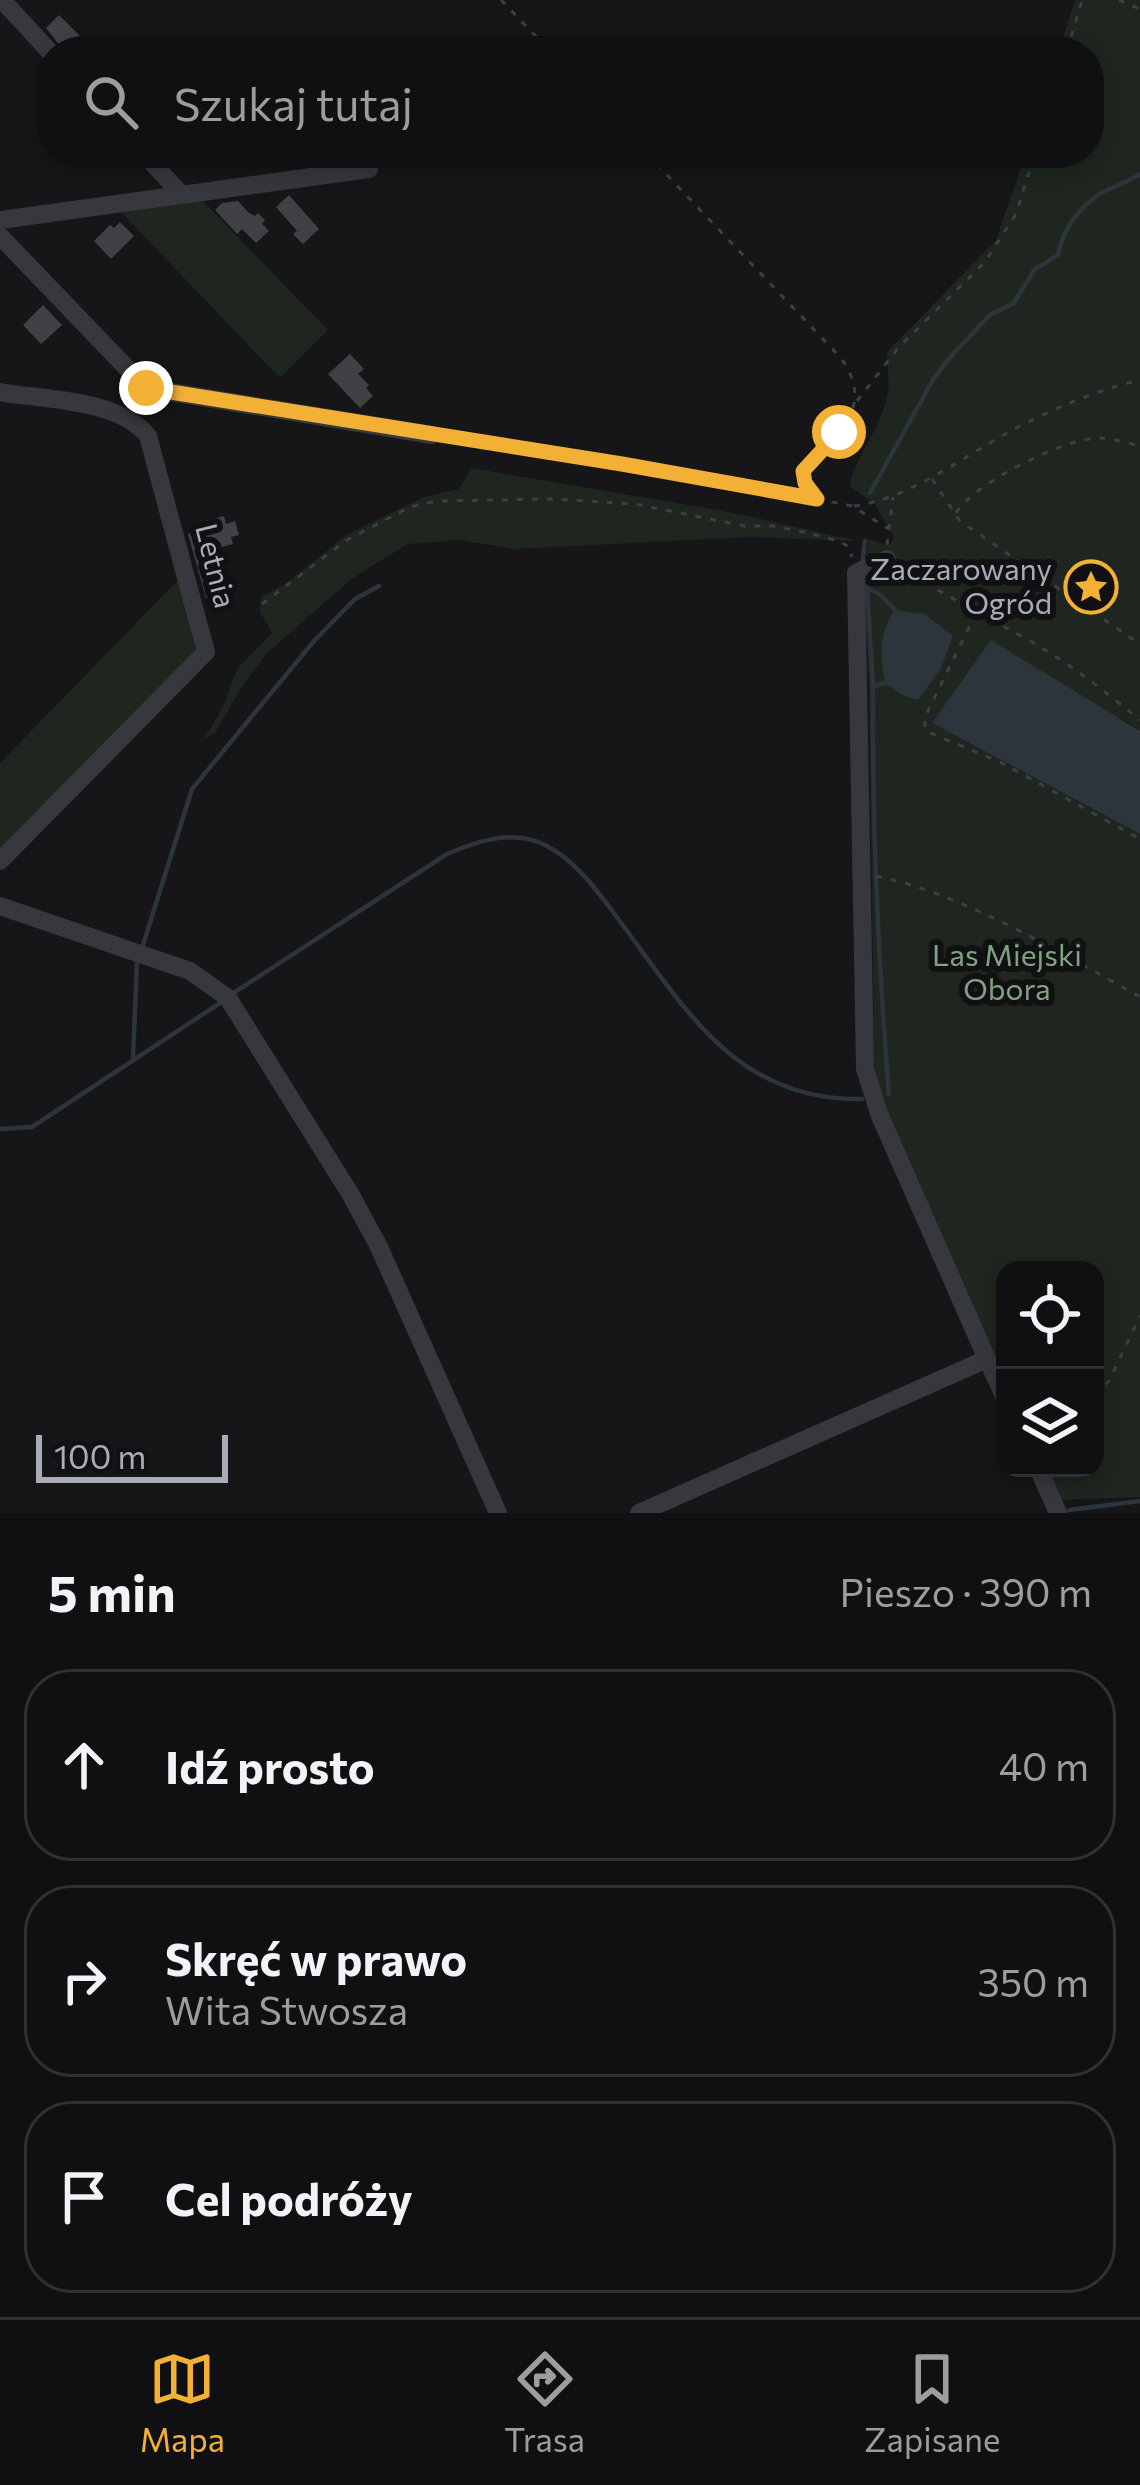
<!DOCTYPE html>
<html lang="pl">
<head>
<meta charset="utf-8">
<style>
	body { margin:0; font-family:Commissioner,sans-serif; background:#19191b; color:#f1f3f6 }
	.controls { position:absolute; right:36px; bottom:36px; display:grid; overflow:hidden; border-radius:24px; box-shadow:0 6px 18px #0003 }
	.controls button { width:108px; height:108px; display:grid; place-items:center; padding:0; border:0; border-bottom:3px solid #303032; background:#101012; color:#f1f3f6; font:60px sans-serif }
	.scale { position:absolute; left:36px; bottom:30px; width:192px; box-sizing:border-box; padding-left:12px; border:6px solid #a8adb8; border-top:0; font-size:33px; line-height:42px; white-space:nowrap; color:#a8adb8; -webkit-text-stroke:9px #111113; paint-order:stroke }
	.stop { position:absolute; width:36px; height:36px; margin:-27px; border:9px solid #f2b134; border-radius:50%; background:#fff }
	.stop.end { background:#f2b134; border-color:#fff; box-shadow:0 3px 12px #0008 }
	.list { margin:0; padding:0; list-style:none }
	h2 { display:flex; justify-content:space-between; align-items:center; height:156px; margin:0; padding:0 48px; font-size:51px }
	h2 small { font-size:39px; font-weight:400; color:#9c9d9f }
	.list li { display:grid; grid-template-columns:78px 1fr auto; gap:36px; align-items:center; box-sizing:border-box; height:192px; margin:0 24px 24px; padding:0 24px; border:3px solid #303032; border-radius:48px }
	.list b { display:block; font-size:45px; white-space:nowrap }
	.list p { margin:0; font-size:39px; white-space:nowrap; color:#9c9d9f }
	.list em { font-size:39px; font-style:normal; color:#9c9d9f }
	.icon { flex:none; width:66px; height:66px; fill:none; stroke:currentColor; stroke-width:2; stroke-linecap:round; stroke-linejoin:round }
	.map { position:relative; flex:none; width:1140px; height:1513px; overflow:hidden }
	.search { position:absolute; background:#101012; box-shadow:0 6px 18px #0003; left:36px; right:36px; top:36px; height:132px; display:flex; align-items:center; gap:30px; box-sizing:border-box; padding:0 42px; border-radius:48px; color:#9c9d9f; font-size:45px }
	.sheet { height:804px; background:#101012 }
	nav { display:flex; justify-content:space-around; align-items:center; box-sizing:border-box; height:168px; border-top:3px solid #303032; background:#101012; font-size:33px; color:#9c9d9f }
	nav a { display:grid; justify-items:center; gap:6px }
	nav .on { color:#f2b134 }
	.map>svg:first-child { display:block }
	.green { fill:#1e261f }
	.water { fill:#2c353c }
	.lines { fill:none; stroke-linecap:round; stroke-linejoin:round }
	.stream { stroke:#2c353c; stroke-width:4.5 }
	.building { fill:#404145 }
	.path { stroke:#3d3f44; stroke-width:3; stroke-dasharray:6 9; stroke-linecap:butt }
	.minor { stroke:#37383d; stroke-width:18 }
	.route { stroke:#f2b134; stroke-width:15 }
	.labels { text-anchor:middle; stroke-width:12; stroke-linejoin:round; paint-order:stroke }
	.street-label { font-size:30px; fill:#a8adb8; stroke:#111113 }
	.poi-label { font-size:30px; fill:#a8adb8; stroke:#111113; text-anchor:end }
	.park-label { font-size:30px; fill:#7fa381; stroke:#111113 }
</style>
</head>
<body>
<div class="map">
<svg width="1140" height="1513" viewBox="0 0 1140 1513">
	<rect width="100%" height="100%" fill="#161618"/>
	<!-- green -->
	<path class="green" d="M1075,0H1140V731L1121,718L932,723L1140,834V1497L1061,1500L1046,1468H1095V1270H1005V1379L875,1112L869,688L864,582L868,539L889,546L894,537L874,503L849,486C858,453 882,426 888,392C890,380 887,365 887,352L996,240L1026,153H1089V51H1059Z
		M199,197L328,330L280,378L117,208Z
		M472,468L734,513L859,541L747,537L516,549L458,540L408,544L354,577L267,653L242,686L215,733L204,739L224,705L237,669L272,633L260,612L261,597L285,584L348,534L424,497L459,489Z
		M179,579L196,653L0,851V763Z"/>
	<!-- water -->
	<path class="water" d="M895,610L925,614L953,636L941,668L918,700L902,695L885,683C881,657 878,632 895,610Z
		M991,640L1140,731V834L932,723Z"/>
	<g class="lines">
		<!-- stream -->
		<path class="stream" d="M870,493L934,378L952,355L991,314L1013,304L1035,269L1058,255C1062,232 1076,212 1095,197C1105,189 1127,183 1140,174
			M862,565L865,541
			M864,586L867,588L873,686
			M867,588L879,594L895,610
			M885,683L873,686C872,822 878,959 889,1094
			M143,945L192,789L314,641L355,599L379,586
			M235,992L447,854C477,841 513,829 545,845C575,860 596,889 616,916C683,1005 735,1102 862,1099
			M133,1058L137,962
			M0,1129L32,1127L220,1003
			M1069,1510L1140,1501"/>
	</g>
	<!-- building -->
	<path class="building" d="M59,15L77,33L92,51H64L46,28Z
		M289,195L319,229L303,244L293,234L297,231L276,207Z
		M238,201L248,212L255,216L258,213L265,220L262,224L269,231L256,243L242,229L237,234L215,210L222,203Z
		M120,222L134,236L111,259L94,241L110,225L114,228Z
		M43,305L62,325L41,344L23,325Z
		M350,354L364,369L358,374L369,385L366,388L373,396L360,408L328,374Z
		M224,516L226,524L235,521L239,535L231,537L233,544L211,550L223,594L206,598L188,534L207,529L205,521Z"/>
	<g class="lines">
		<!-- path -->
		<path class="path" d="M501,0L550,51
			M1119,0L1140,9
			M1067,51L1082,0
			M646,153L841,358C878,412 833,431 803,471L805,483L815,497
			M857,401L899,347L985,262L1016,214L1035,153
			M447,437L622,463L817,499L852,506L889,529
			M932,479L960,521L1140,644
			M854,506C908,499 960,459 1007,433C1049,410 1094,391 1140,380
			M956,513C974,483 1066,437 1101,438C1114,439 1128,443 1140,446
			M887,545L893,497
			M899,567C943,594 987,617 1032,642C1070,664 1106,692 1140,720
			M262,604L347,540L410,507L437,501L553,499L635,504L745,526H773L804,532L839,541L849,547L852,557
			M976,613L924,719L926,731L1002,763L1140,839
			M876,876C964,894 1061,953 1140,997
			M1095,1395L1109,1381L1140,1316"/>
		<!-- minor -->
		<path class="minor" d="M2,0L51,53
			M143,153L181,194
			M0,220L369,169
			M0,236L146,388L432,435
			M0,392C45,400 119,399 148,436L206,652L0,861
			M887,559L856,573L865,1069L880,1116L987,1359
			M0,906L190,971L228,998L351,1195L379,1247L498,1513
			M1038,1468L1058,1513
			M639,1513L987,1359L1005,1398"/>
	</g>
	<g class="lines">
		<!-- route -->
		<path class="route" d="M146,388L622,464L817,499L805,483L803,471L839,432"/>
	</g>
	<!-- icons -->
	<defs>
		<g id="sight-ring" transform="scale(2.7)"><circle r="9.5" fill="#111113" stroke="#f2b134" stroke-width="1.5"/><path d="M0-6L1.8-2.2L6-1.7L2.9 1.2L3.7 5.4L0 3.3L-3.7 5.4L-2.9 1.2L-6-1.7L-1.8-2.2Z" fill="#f2b134"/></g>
	</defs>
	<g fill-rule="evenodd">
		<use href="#sight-ring" x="1091" y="587"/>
	</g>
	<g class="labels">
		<!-- street labels -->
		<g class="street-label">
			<text transform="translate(215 566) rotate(76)" y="10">Letnia</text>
		</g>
		<!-- poi labels -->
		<g class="poi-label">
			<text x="1052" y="580">Zaczarowany<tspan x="1052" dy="34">Ogród</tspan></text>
		</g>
		<!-- park labels -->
		<g class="park-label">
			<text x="1007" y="966">Las Miejski<tspan x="1007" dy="34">Obora</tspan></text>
		</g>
	</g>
</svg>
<div class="controls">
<button><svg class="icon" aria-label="locate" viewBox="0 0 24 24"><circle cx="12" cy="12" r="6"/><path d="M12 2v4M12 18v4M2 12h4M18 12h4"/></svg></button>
<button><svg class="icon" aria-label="layers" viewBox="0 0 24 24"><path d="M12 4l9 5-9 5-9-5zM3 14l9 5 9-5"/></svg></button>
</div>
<div class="scale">100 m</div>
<div class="stop" style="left:839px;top:432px"></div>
<div class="stop end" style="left:146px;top:388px"></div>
<div class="search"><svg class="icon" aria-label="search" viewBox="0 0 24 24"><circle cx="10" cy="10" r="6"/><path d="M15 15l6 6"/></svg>Szukaj tutaj</div>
</div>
<section class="sheet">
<h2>5 min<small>Pieszo · 390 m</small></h2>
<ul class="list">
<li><svg class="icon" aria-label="ahead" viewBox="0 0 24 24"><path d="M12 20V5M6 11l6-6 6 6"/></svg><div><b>Idź prosto</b></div><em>40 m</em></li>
<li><svg class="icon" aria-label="right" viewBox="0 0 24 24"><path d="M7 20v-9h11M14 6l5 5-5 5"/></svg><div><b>Skręć w prawo</b><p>Wita Stwosza</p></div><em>350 m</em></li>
<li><svg class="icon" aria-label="arrive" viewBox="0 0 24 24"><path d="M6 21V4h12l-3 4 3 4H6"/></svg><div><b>Cel podróży</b></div></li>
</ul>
</section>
<nav>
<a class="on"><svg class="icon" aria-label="map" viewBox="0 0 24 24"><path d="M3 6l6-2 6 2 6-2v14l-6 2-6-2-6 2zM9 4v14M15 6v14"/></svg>Mapa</a>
<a><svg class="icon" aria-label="directions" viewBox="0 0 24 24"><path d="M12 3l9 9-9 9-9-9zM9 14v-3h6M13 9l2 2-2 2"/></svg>Trasa</a>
<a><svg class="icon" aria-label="saved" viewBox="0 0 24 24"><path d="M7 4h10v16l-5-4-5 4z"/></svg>Zapisane</a>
</nav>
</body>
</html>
